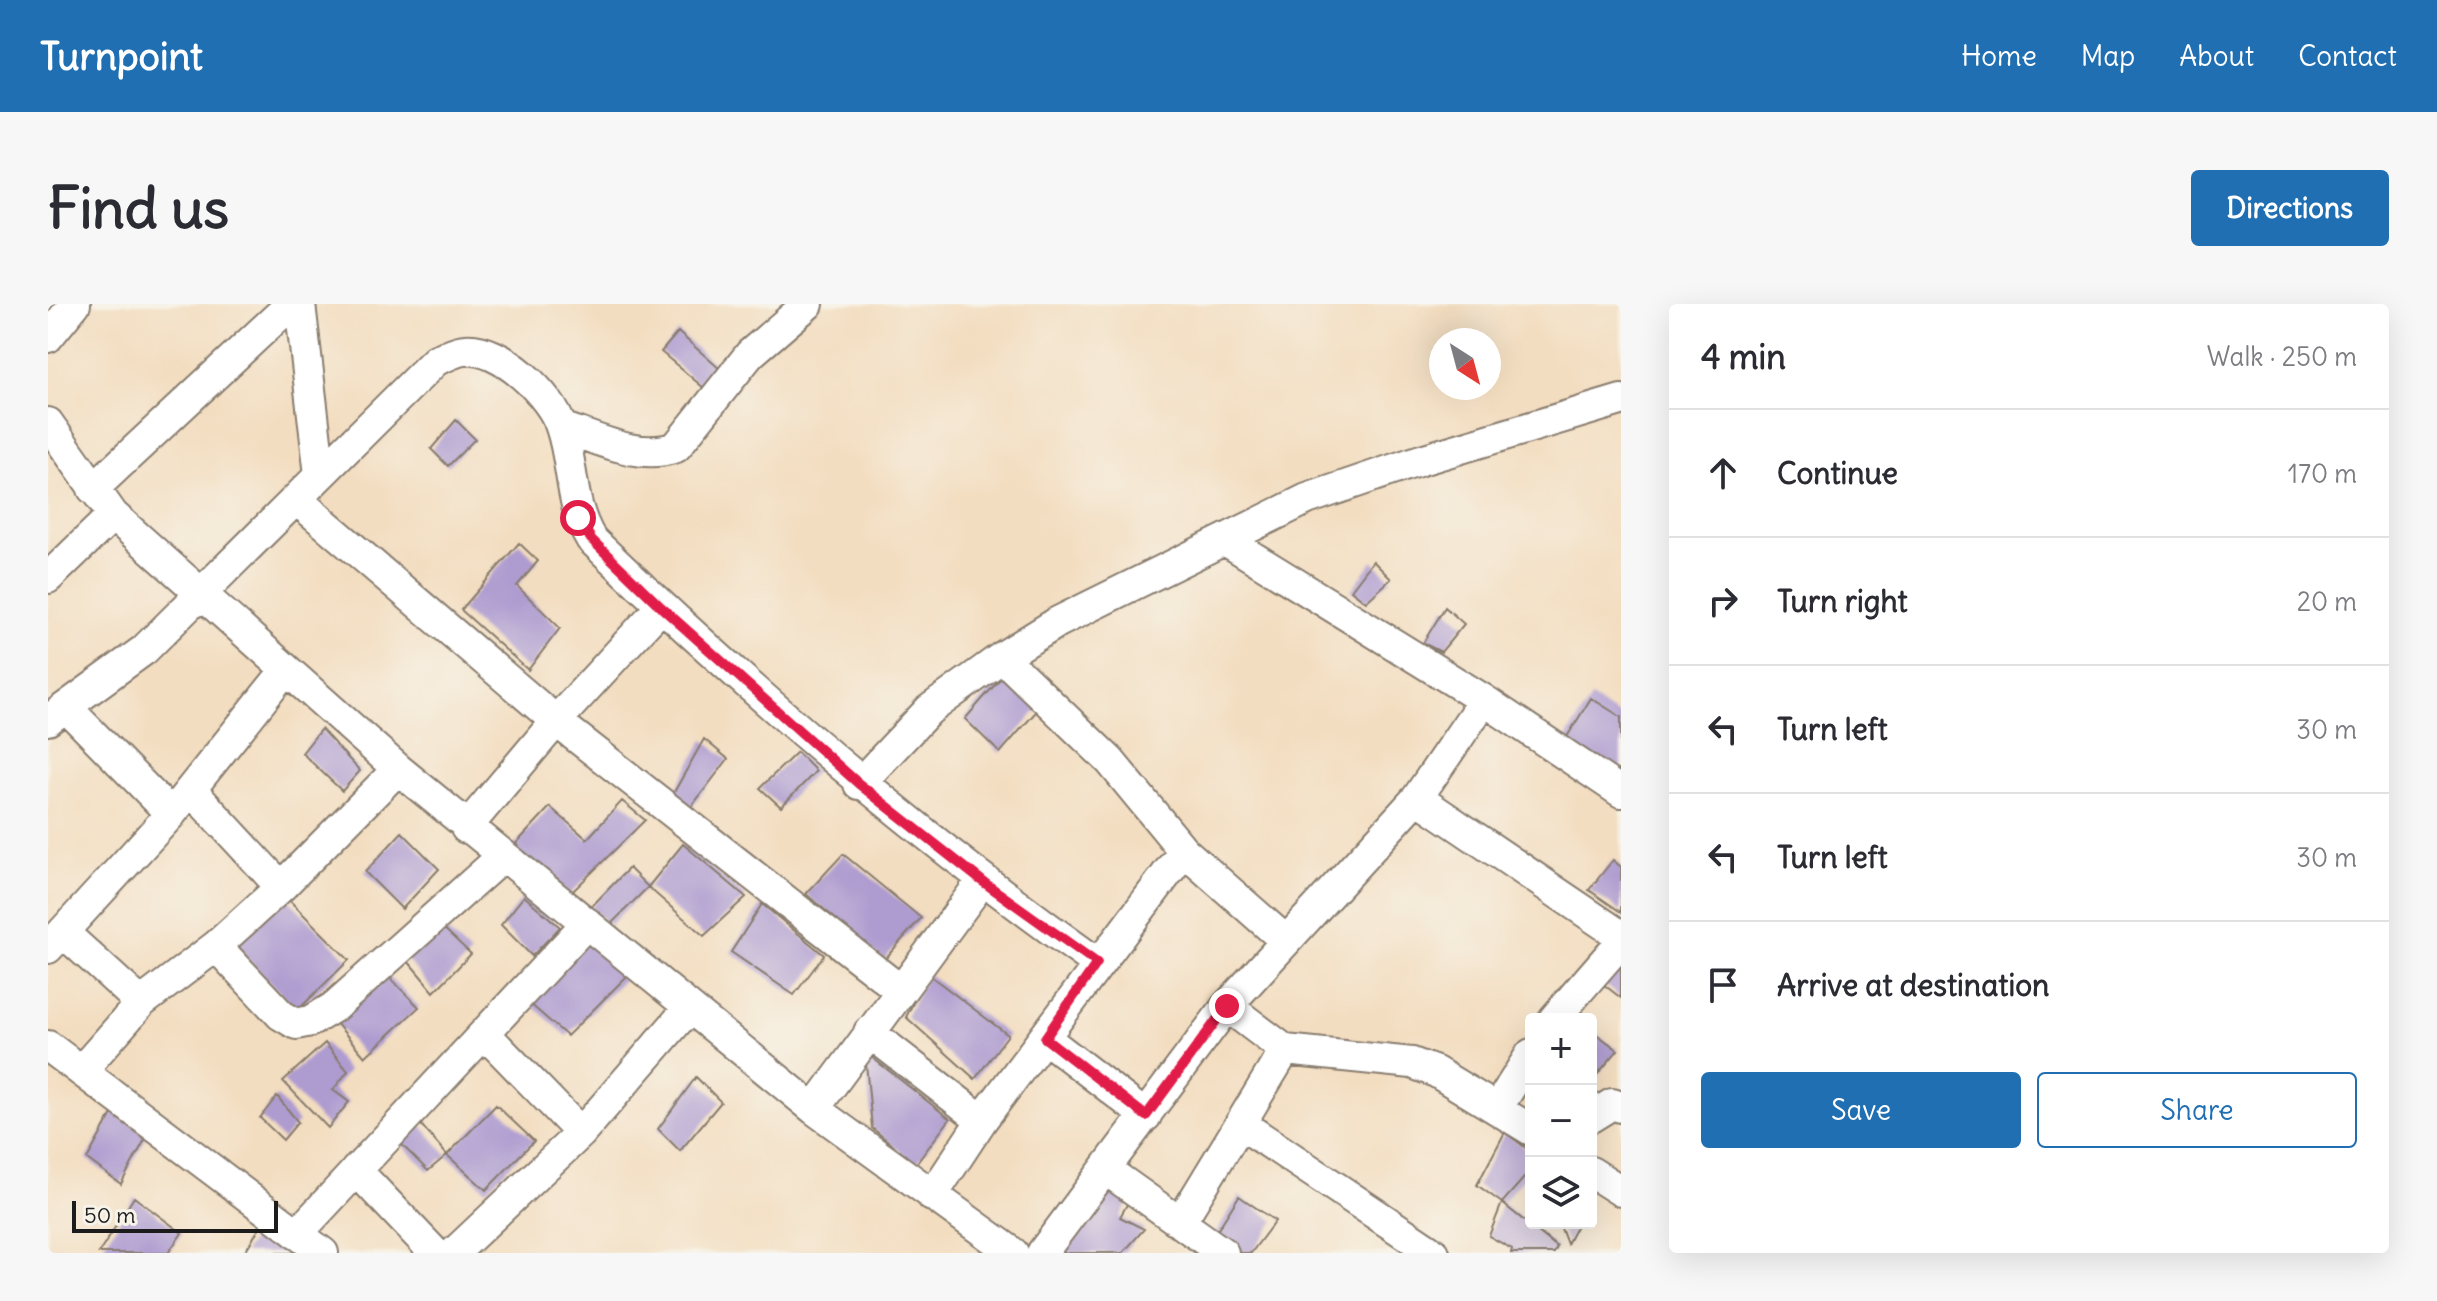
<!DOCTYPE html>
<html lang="en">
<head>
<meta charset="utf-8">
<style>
	body { margin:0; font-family:Delius,sans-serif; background:#f7f7f7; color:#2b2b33 }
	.controls { position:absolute; right:24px; bottom:24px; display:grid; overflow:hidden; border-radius:8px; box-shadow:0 8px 32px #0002 }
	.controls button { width:72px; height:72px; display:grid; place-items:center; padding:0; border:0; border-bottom:2px solid #e1e1e2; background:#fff; color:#2b2b33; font:40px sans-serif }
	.compass { position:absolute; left:1381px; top:24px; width:72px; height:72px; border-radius:50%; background:#fff; box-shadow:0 8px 32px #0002; rotate:144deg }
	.scale { position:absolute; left:24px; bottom:20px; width:206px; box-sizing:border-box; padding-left:8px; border:4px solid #1c1c1c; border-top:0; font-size:22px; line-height:28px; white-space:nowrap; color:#1c1c1c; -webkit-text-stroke:6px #f7f3e8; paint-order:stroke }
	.stop { position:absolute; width:24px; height:24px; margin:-18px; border:6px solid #e11d48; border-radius:50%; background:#fff }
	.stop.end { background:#e11d48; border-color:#fff; box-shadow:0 2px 8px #0008 }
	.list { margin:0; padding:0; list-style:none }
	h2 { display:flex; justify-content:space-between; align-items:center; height:104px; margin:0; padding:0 32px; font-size:34px }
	h2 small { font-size:26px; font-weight:400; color:#7c7c81 }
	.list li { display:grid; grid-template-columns:52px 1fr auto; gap:24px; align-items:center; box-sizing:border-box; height:128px; padding:0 32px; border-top:2px solid #e1e1e2 }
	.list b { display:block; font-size:30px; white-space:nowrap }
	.list em { font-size:26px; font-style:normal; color:#7c7c81 }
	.actions { display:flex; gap:16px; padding:24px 32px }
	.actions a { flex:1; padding:18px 0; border:2px solid #1f6fb2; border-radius:8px; text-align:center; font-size:28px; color:#1f6fb2 }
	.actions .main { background:#1f6fb2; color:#fff }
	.icon { flex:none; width:44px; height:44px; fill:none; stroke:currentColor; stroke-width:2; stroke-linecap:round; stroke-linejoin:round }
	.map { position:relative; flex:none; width:1573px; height:949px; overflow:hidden; border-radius:8px }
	header { display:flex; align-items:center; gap:48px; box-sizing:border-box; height:112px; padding:0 40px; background:#1f6fb2; color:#fff }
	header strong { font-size:38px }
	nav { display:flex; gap:44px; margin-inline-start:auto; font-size:28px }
	.intro { display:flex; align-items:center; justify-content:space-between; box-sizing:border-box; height:192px; padding:0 48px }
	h1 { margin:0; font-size:56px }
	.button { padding:20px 36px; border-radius:8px; background:#1f6fb2; color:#fff; font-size:28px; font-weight:700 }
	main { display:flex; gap:48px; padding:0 48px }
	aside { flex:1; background:#fff; border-radius:8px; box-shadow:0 8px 32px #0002 }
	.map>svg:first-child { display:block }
	.building { fill:#ae9bd0 }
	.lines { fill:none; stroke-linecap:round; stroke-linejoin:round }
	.minor-casing { stroke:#887c6e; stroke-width:34 }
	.minor { stroke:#fff; stroke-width:30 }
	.route { stroke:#e11d48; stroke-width:10 }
</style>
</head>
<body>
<header>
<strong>Turnpoint</strong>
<nav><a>Home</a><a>Map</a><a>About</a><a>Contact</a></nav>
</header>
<div class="intro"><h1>Find us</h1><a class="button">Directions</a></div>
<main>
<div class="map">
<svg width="1573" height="949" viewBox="0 0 1573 949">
	<rect width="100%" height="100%" fill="#f7f3e8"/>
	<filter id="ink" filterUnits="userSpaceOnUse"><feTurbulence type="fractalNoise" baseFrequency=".0125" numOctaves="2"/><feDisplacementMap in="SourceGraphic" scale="16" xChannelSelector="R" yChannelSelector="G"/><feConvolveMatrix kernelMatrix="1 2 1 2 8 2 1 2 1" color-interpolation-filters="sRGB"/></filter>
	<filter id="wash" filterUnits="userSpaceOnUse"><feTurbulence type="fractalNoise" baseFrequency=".006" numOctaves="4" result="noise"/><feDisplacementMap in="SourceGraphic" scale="32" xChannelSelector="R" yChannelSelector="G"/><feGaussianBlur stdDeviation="1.8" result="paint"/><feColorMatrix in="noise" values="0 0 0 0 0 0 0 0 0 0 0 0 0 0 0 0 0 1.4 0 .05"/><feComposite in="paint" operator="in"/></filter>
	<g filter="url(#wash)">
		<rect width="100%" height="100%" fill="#f3ddc0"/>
		<g id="blocks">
			<!-- building -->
			<path class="building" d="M630,28L672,65L656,84L613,48Z
				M408,116L427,135L400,162L383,145Z
				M471,239L490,257L469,282L512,324L480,366L413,306Z
				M1325,257L1343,275L1318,298L1303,286Z
				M1397,303L1416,320L1393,348L1375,339Z
				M958,368L993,402L952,449L917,415Z
				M1543,394L1573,413V463L1568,470L1517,436Z
				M273,425L312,467L294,487L254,449Z
				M656,435L680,455L643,503L625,490Z
				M749,448L768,467L733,503L712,484Z
				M574,497L597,516L521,591L464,544L502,503L539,535Z
				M354,528L391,565L354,605L317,568Z
				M635,540L698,593L656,632L600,583Z
				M795,550L873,614L836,656L758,590Z
				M1565,556L1573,563V608L1541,586Z
				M581,564L600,583L562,621L542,604Z
				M236,591L301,656L250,706L186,642Z
				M476,592L512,623L484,652L453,621Z
				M714,600L776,651L746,691L683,648Z
				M389,618L423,650L386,688L354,650Z
				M542,635L581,670L519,732L481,699Z
				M1573,654V694L1555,680Z
				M335,667L371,703L317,753L288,719Z
				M880,670L960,731L927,775L858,713Z
				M1543,726L1570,746L1543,778Z
				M277,739L300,767L285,786L301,798L280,824L235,777Z
				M817,748L902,815L868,860L824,824Z
				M648,773L673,798L632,847L610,825Z
				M229,792L250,818L235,836L212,814Z
				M448,801L486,837L438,886L399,851Z
				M65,808L100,830L73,880L39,855Z
				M368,815L399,851L380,867L348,835Z
				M1457,828L1483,848V866L1454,899L1429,881Z
				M1064,879L1082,895L1072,913L1096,925L1075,949H1009Z
				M1191,892L1227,917L1203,949H1192L1167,930Z
				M86,893L134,929L120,949H51Z
				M1454,899L1509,943L1506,949H1463L1464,945L1441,932Z
				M217,915L254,949H196Z
				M1511,919H1530L1519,940Z"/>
		</g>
	</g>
	<g filter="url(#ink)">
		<use href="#blocks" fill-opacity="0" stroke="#887c6e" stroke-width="2"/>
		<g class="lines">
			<!-- minor casing -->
			<g class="minor-casing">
				<path id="minor" d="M252,0L272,171
					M0,33L27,0
					M0,119L65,211L350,465L766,805L965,949
					M513,123C549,134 591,157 628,143L702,50L760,0
					M45,185L243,0
					M248,195L508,417L852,686
					M1177,236L1436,396L1573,488
					M0,274L65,211
					M954,353L1062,457L1136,547L1238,637
					M18,403L123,510
					M0,416L96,346L388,56C397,53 408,46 417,46C452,42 504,92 513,123C526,161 521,199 543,235C702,388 868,531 1049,659
					M811,480L881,406L954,353L1010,318L1259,195L1373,156L1573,96
					M144,487L233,583
					M1369,494L1573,632
					M418,524L508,417L613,303
					M16,629L93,699
					M168,642L233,711L248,720L263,717L286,703L455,552
					M0,644L123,510L238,366
					M1179,702L1237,746L1364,759L1388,768L1483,826
					M1506,715L1573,638
					M821,728L934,816
					M437,730L533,829
					M997,734L1098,812
					M0,742L275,949
					M33,767L93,699L168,642L233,583L350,465
					M1450,803L1483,750
					M766,805L934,577
					M1543,813L1564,800L1573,803
					M1193,820L1386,949
					M1057,865L1175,949
					M308,866L387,949
					M1543,868L1573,887
					M884,892L934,816L1136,547
					M1132,919L1237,746
					M249,930L539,619
					M406,949L533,829L641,704
					M994,949L1179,702L1369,494L1436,396"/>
			</g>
			<!-- minor -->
			<use href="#minor" class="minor"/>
		</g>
	</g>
	<g class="lines" filter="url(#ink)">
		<!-- route -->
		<path class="route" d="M530,214L543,235L613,303L811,480L934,577L1049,659L997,734L1098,812L1179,702"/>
	</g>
</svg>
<div class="controls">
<button>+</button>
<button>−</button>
<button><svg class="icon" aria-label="layers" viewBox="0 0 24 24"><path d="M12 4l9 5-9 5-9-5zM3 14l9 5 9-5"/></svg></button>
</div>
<svg class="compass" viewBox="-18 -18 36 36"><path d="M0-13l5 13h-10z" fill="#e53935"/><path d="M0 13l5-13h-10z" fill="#7c7c81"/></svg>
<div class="scale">50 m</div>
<div class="stop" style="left:530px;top:214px"></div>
<div class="stop end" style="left:1179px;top:702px"></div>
</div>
<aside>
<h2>4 min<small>Walk · 250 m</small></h2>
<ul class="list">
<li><svg class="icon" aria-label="ahead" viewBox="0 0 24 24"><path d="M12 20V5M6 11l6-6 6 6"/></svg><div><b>Continue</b></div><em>170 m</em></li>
<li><svg class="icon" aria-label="right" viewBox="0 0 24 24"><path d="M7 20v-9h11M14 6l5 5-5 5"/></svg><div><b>Turn right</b></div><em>20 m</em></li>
<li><svg class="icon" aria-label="left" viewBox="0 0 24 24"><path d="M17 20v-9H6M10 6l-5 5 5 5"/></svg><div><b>Turn left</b></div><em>30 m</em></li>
<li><svg class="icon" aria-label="left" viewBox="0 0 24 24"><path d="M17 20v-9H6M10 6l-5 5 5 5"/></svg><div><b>Turn left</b></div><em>30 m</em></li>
<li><svg class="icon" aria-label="arrive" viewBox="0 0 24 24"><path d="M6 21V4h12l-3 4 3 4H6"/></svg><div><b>Arrive at destination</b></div></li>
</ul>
<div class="actions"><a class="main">Save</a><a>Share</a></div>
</aside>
</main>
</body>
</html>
